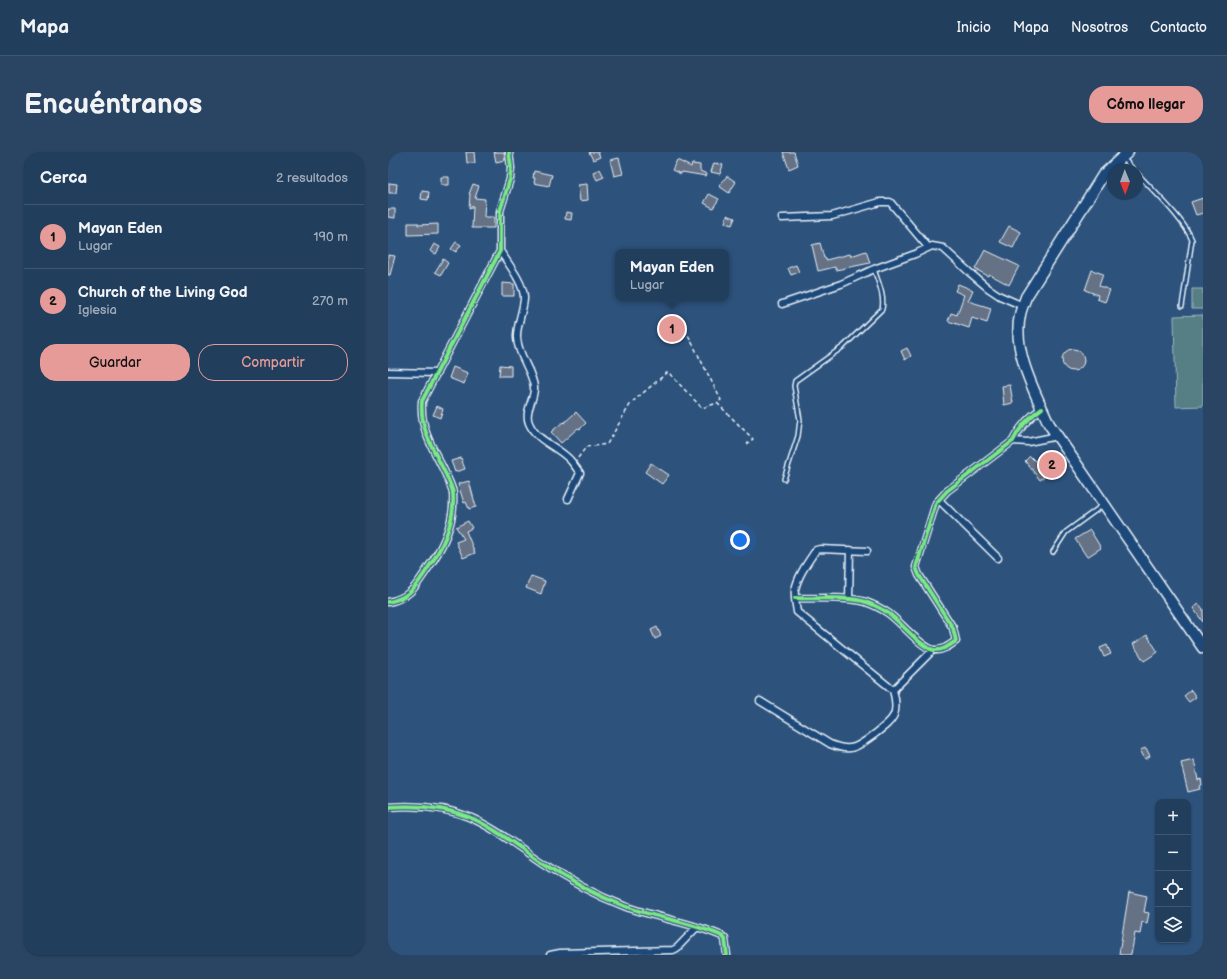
<!DOCTYPE html>
<html lang="es">
<head>
<meta charset="utf-8">
<style>
	body { margin:0; font-family:"Balsamiq Sans",sans-serif; background:#2a4563; color:#f1f3f6 }
	.controls { position:absolute; right:12px; bottom:12px; display:grid; overflow:hidden; border-radius:8px; box-shadow:0 1px 3px #0004 }
	.controls button { width:36px; height:36px; display:grid; place-items:center; padding:0; border:0; border-bottom:1px solid #3f5772; background:#223e5d; color:#f1f3f6; font:20px sans-serif }
	.compass { position:absolute; left:719px; top:12px; width:36px; height:36px; border-radius:50%; background:#223e5d; box-shadow:0 1px 3px #0004; rotate:179deg }
	.you { position:absolute; left:352px; top:388px; width:14px; height:14px; margin:-10px; border:3px solid #fff; border-radius:50%; background:#1a73e8; box-shadow:0 0 0 6px #1a73e833 }
	.badge { display:grid; place-items:center; width:26px; height:26px; border-radius:50%; background:#e69b98; color:#111; font-size:13px; font-weight:700 }
	.pin { position:absolute; translate:-50% -50%; border:2px solid #fff; box-shadow:0 1px 4px #0006 }
	.popup { position:absolute; left:227px; top:97px; width:114px; height:52px; box-sizing:border-box; display:grid; place-content:center; border-radius:8px; background:#223e5d; filter:drop-shadow(0 1px 3px #0005); font-size:13px; white-space:nowrap; color:#a2aebc }
	.popup b { font-size:15px; color:#f1f3f6 }
	.popup::after { content:''; position:absolute; left:50%; top:100%; margin-left:-8px; border:8px solid transparent; border-top-color:#223e5d }
	.list { margin:0; padding:0; list-style:none }
	h2 { display:flex; justify-content:space-between; align-items:center; height:52px; margin:0; padding:0 16px; font-size:17px }
	h2 small { font-size:13px; font-weight:400; color:#a2aebc }
	.list li { display:grid; grid-template-columns:26px 1fr auto; gap:12px; align-items:center; box-sizing:border-box; height:64px; padding:0 16px; border-top:1px solid #3f5772 }
	.list b { display:block; font-size:15px; white-space:nowrap }
	.list p { margin:0; font-size:13px; white-space:nowrap; color:#a2aebc }
	.list em { font-size:13px; font-style:normal; color:#a2aebc }
	.actions { display:flex; gap:8px; padding:12px 16px }
	.actions a { flex:1; padding:9px 0; border:1px solid #e69b98; border-radius:16px; text-align:center; font-size:14px; color:#e69b98 }
	.actions .main { background:#e69b98; color:#111 }
	.icon { flex:none; width:22px; height:22px; fill:none; stroke:currentColor; stroke-width:2; stroke-linecap:round; stroke-linejoin:round }
	.map { position:relative; flex:none; width:815px; height:803px; overflow:hidden; border-radius:16px }
	header { display:flex; align-items:center; gap:24px; box-sizing:border-box; height:56px; padding:0 20px; background:#223e5d; border-bottom:1px solid #3f5772 }
	header strong { font-size:19px }
	nav { display:flex; gap:22px; margin-inline-start:auto; font-size:14px }
	.intro { display:flex; align-items:center; justify-content:space-between; box-sizing:border-box; height:96px; padding:0 24px }
	h1 { margin:0; font-size:28px }
	.button { padding:10px 18px; border-radius:16px; background:#e69b98; color:#111; font-size:14px; font-weight:700 }
	main { display:flex; gap:24px; padding:0 24px }
	aside { flex:1; background:#223e5d; border-radius:16px; box-shadow:0 1px 3px #0004 }
	.map>svg:first-child { display:block }
	.green { fill:#567e85; stroke:#9fb8be }
	.building { fill:#657184; stroke:#e8f1f8 }
	.lines { fill:none; stroke-linecap:round; stroke-linejoin:round }
	.service-casing { stroke:#e8f1f8; stroke-width:6 }
	.minor-casing { stroke:#e8f1f8; stroke-width:9 }
	.primary-casing { stroke:#e8f1f8; stroke-width:13 }
	.path { stroke:#e8f1f8; stroke-width:1.5; stroke-dasharray:4 3; stroke-linecap:butt }
	.service { stroke:#1f4a7a; stroke-width:3 }
	.minor { stroke:#1f4a7a; stroke-width:6 }
	.primary { stroke:#1f4a7a; stroke-width:10 }
	.cycleway-casing { stroke:#1f4a7a; stroke-width:6 }
	.cycleway { stroke:#7ce984; stroke-width:4 }
</style>
</head>
<body>
<header>
<strong>Mapa</strong>
<nav><a>Inicio</a><a>Mapa</a><a>Nosotros</a><a>Contacto</a></nav>
</header>
<div class="intro"><h1>Encuéntranos</h1><a class="button">Cómo llegar</a></div>
<main>
<aside>
<h2>Cerca<small>2 resultados</small></h2>
<ul class="list">
<li><span class="badge">1</span><div><b>Mayan Eden</b><p>Lugar</p></div><em>190 m</em></li>
<li><span class="badge">2</span><div><b>Church of the Living God</b><p>Iglesia</p></div><em>270 m</em></li>
</ul>
<div class="actions"><a class="main">Guardar</a><a>Compartir</a></div>
</aside>
<div class="map">
<svg width="815" height="803" viewBox="0 0 815 803">
	<rect width="100%" height="100%" fill="#2d527c"/>
	<filter id="ink" filterUnits="userSpaceOnUse"><feTurbulence type="fractalNoise" baseFrequency=".025" numOctaves="2"/><feDisplacementMap in="SourceGraphic" scale="8" xChannelSelector="R" yChannelSelector="G"/><feConvolveMatrix kernelMatrix="1 2 1 2 8 2 1 2 1" color-interpolation-filters="sRGB"/></filter>
	<g filter="url(#ink)">
		<!-- green -->
		<path class="green" d="M804,137H815V157H804Z
			M815,163V254L788,255L786,164Z"/>
		<!-- building -->
		<path class="building" d="M78,0H86L87,11H79Z
			M106,0H116L117,8L108,10Z
			M201,0H210L212,5L205,8Z
			M395,0H406L410,13L401,17Z
			M231,6L235,22L226,24L222,8Z
			M289,8L303,15L304,12L312,13V19L319,22L318,24L294,20L293,22L284,18Z
			M326,11L335,13L332,22L323,20Z
			M212,17L216,25L209,28L205,20Z
			M146,19L164,23L161,34L146,31L147,26H145Z
			M339,24L348,30L341,41L331,34Z
			M53,25H61V33H53Z
			M1,31L9,32L8,41H1Z
			M85,32L91,34L87,46L97,47L96,65H106V76H84L85,54H84L82,57H81L82,42H81Z
			M199,32L200,48L192,49L190,33Z
			M34,39L41,40L40,48L33,47Z
			M321,42L331,47L325,56L316,51Z
			M815,46V61L808,63L803,50Z
			M0,57H7V66L0,65Z
			M178,60L184,61L183,68L177,67Z
			M339,63L347,66L344,73L337,71Z
			M20,71H30V73L50,72V82L20,83Z
			M621,74L633,80L625,96L612,90Z
			M68,90L73,93L68,100L63,97Z
			M432,91L436,106H437L438,108L462,102L463,104L478,99L482,111L448,118L447,115L430,119L424,93Z
			M46,92L52,95L48,102L42,99Z
			M597,98L631,114L621,133L601,122L600,124L587,117Z
			M0,103L7,104L2,123H0Z
			M55,107L60,111L53,123L47,120Z
			M408,113L411,120L403,123L400,116Z
			M704,118L715,122L711,134L722,138L717,150L709,147L710,143L697,138Z
			M114,131L126,132V144H114Z
			M570,132L585,138L580,149L603,156L599,171L584,166L581,176L560,169L563,161L569,163L576,143L567,139Z
			M519,196L523,204L517,208L513,199Z
			M674 208a11 11 0 1 1 22 0a11 11 0 1 1-22 0Z
			M112,213L123,214V224H111Z
			M65,215L80,221L76,232L61,226Z
			M622,233L625,251L616,253L614,234Z
			M49,254L55,257L52,266L45,263Z
			M188,260L198,271L192,277L190,276L173,291L163,280L175,270L176,271Z
			M658,301L672,318L663,325L660,321L652,328L637,309L642,304L647,309Z
			M73,306L77,317L67,320L63,309Z
			M263,311L281,323L274,332L257,320Z
			M81,329L88,355L81,357L78,350L76,351L70,332Z
			M80,369L84,376L78,379L87,401L75,406L68,390L76,387L68,375Z
			M702,378L713,396L699,405L687,387Z
			M143,424L157,429L153,442L138,436Z
			M811,452L815,457V470L805,456Z
			M269,475L273,484L267,487L263,478Z
			M759,483L770,500L756,509L745,492Z
			M719,493L723,502L716,505L712,496Z
			M803,538L808,545L801,550L796,544Z
			M758,596L762,604L757,607L752,598Z
			M806,608L810,628L813,627L814,633L811,634L812,637L800,640L793,611Z
			M741,740L759,744L756,760L761,761L759,771L754,770L752,782L747,781L743,803H734L731,802Z"/>
		<g class="lines">
			<!-- service casing -->
			<g class="service-casing">
				<path id="service" d="M735,6L746,18
					M749,21C765,39 796,67 804,88L794,154
					M396,327L410,284L412,268L406,234L407,229L456,194L494,157C497,144 490,130 486,117
					M665,400L678,380L715,353"/>
			</g>
			<!-- minor casing -->
			<g class="minor-casing">
				<path id="minor" d="M394,66L444,64L492,50H502L540,95
					M112,99C120,111 137,133 136,147C135,160 128,175 129,186C130,204 144,218 146,235C147,247 136,259 141,271C148,288 166,293 179,305C184,309 188,316 192,321L180,347
					M394,152L453,132L486,117L527,102L544,94L555,96L581,120L600,136L612,144L635,154
					M0,220L49,221
					M625,289L640,290L670,284
					M551,348L610,406
					M407,446C428,447 460,444 478,450C486,453 494,457 500,461C512,469 533,496 546,498C554,499 561,494 568,489L565,476L531,423L528,415L548,351L559,339L625,289C632,274 641,265 654,256
					M461,447L462,398
					M0,450C22,446 28,434 40,416C53,398 63,378 65,355C65,349 66,342 64,337C53,306 31,284 34,249L112,99V59L122,27L123,16L121,0
					M505,538L545,498
					M372,549L442,592C464,601 469,595 487,582C505,568 512,563 505,538L409,460C408,453 406,445 407,438C410,423 420,410 428,398L432,397L479,399
					M0,655C26,653 56,655 81,665C107,676 129,694 153,710C178,727 207,743 236,754C268,766 303,770 334,784L337,787L339,803
					M162,803L172,801L285,798L289,796L309,775"/>
			</g>
			<!-- primary casing -->
			<g class="primary-casing">
				<path id="primary" d="M740,0L715,23L638,145C636,151 633,157 632,163C624,199 647,240 661,272L815,496"/>
			</g>
			<!-- path -->
			<path class="path" d="M294,171L333,248L329,251
				M190,306L198,295L219,292L243,251L280,220L314,256L329,251L365,287L359,292"/>
			<!-- service -->
			<use href="#service" class="service"/>
			<!-- minor -->
			<use href="#minor" class="minor"/>
			<!-- primary -->
			<use href="#primary" class="primary"/>
			<!-- cycleway casing -->
			<g class="cycleway-casing">
				<path id="cycleway" d="M407,446C428,447 460,444 478,450C486,453 494,457 500,461C512,469 533,496 546,498C554,499 561,494 568,489L565,476L531,423L528,415L548,351L559,339L625,289C632,274 641,265 654,256
					M0,450C22,446 28,434 40,416C53,398 63,378 65,355C65,349 66,342 64,337C53,306 31,284 34,249L112,99V59L122,27L123,16L121,0
					M0,655C26,653 56,655 81,665C107,676 129,694 153,710C178,727 207,743 236,754C268,766 303,770 334,784L337,787L339,803"/>
			</g>
			<!-- cycleway -->
			<use href="#cycleway" class="cycleway"/>
		</g>
	</g>
</svg>
<div class="controls">
<button>+</button>
<button>−</button>
<button><svg class="icon" aria-label="locate" viewBox="0 0 24 24"><circle cx="12" cy="12" r="6"/><path d="M12 2v4M12 18v4M2 12h4M18 12h4"/></svg></button>
<button><svg class="icon" aria-label="layers" viewBox="0 0 24 24"><path d="M12 4l9 5-9 5-9-5zM3 14l9 5 9-5"/></svg></button>
</div>
<svg class="compass" viewBox="-18 -18 36 36"><path d="M0-13l5 13h-10z" fill="#e53935"/><path d="M0 13l5-13h-10z" fill="#a2aebc"/></svg>
<div class="you"></div>
<div class="pin badge" style="left:284px;top:177px">1</div>
<div class="popup"><b>Mayan Eden</b>Lugar</div>
<div class="pin badge" style="left:664px;top:313px">2</div>
</div>
</main>
</body>
</html>
